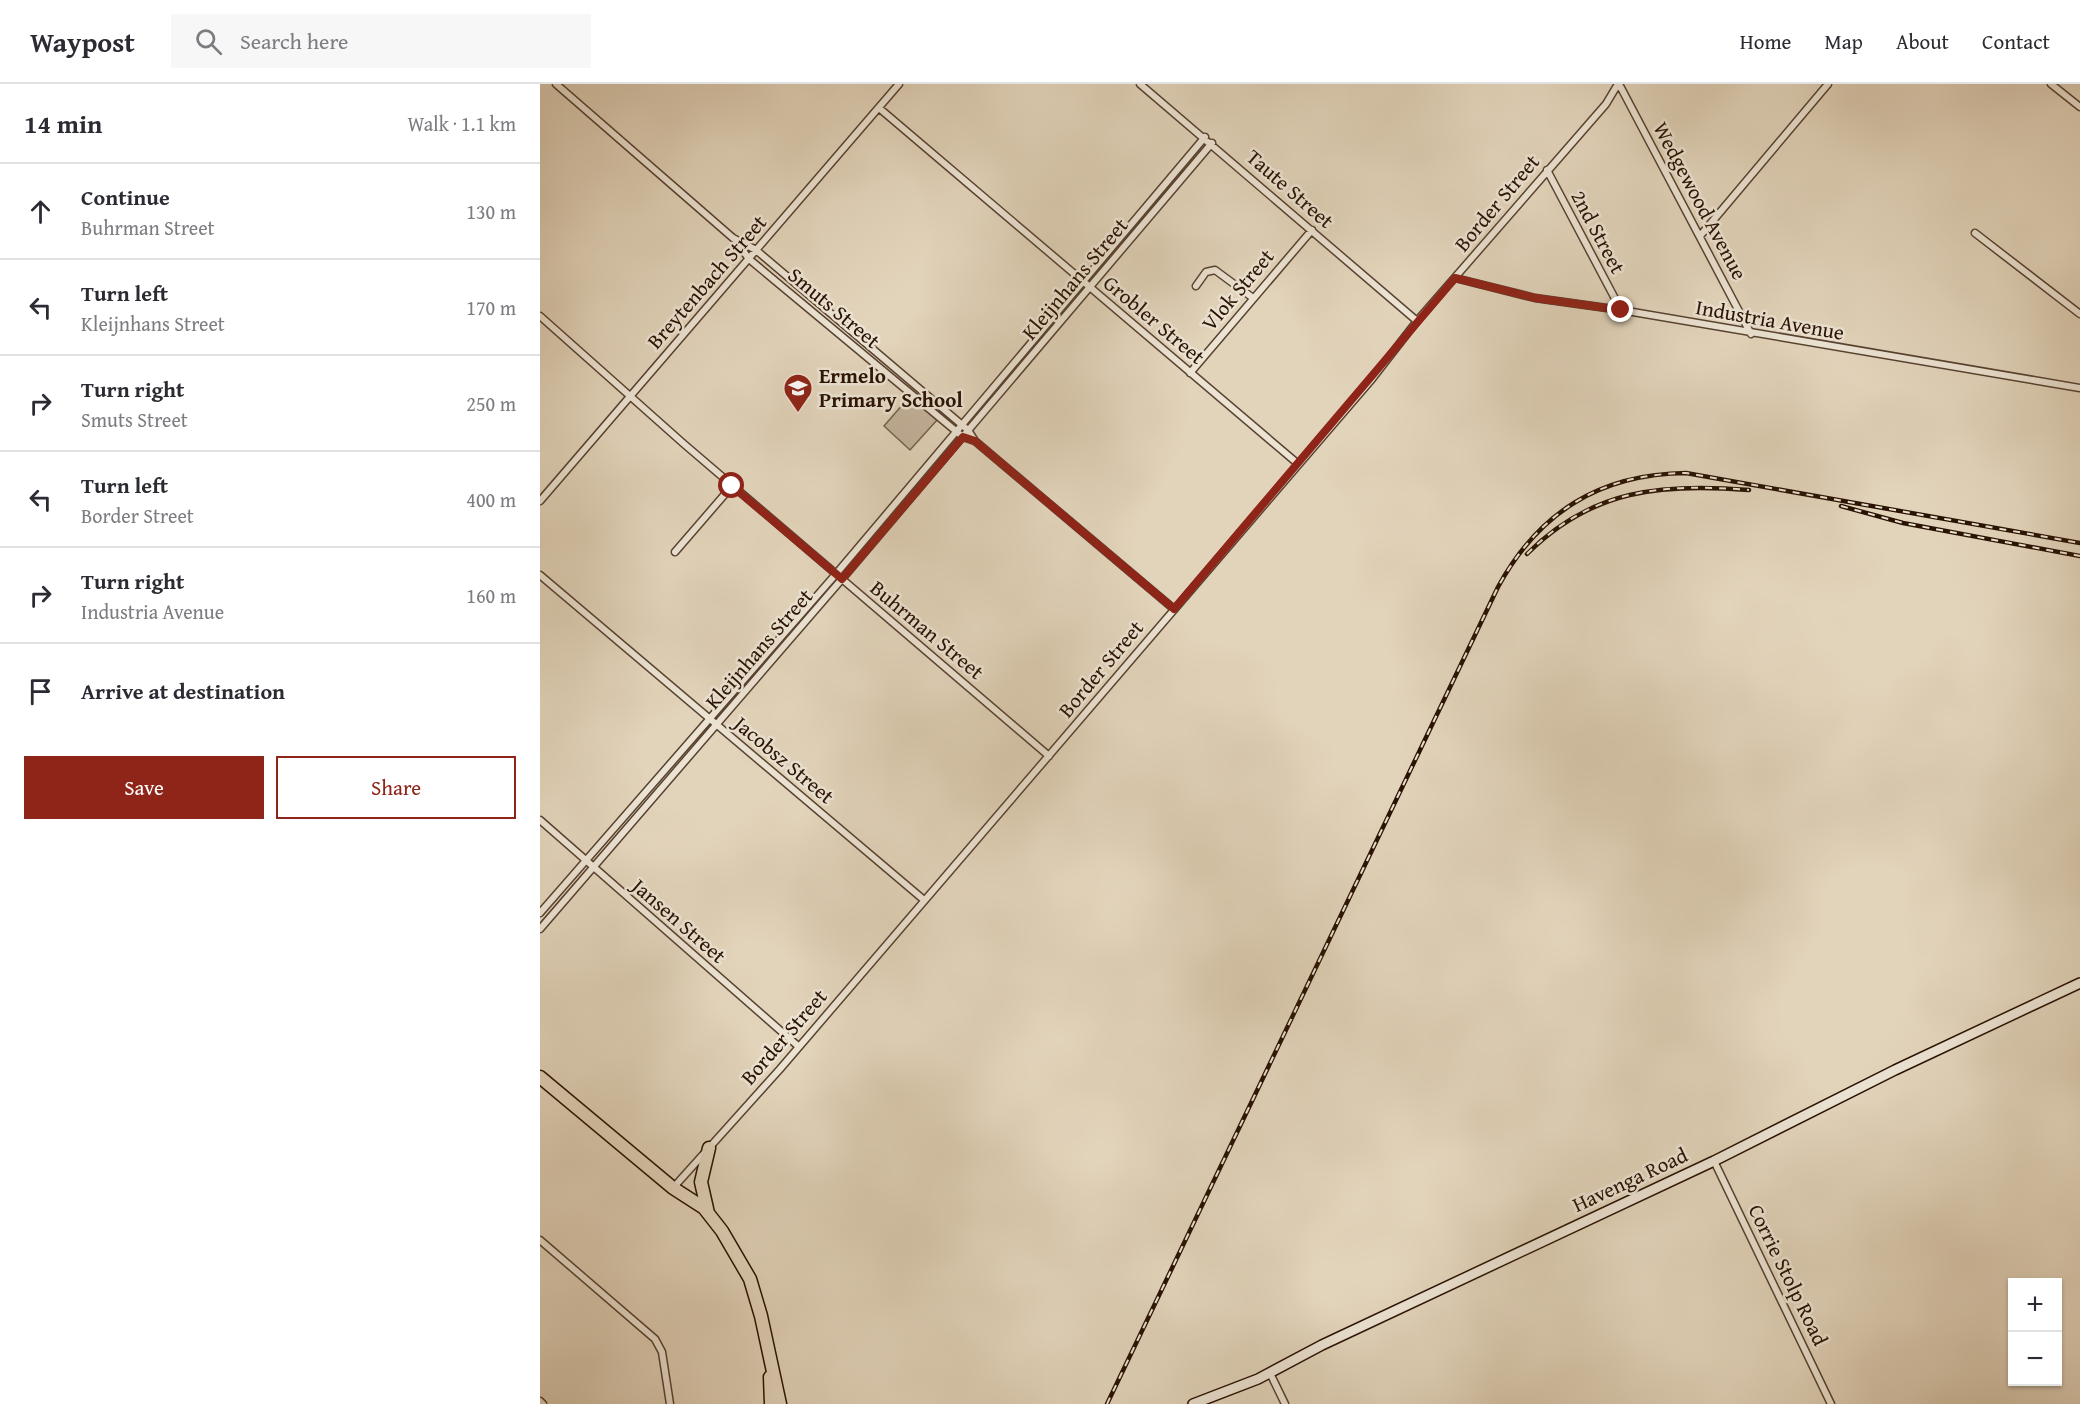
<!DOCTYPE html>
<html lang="en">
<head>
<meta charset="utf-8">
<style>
	body { margin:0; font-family:"Gentium Book Plus",serif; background:#f7f7f7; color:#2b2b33 }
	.controls { position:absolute; right:18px; bottom:18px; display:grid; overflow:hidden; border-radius:0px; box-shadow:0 2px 4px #0004 }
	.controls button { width:54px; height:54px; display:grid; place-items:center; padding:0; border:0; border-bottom:2px solid #e1e1e2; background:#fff; color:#2b2b33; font:30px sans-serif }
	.stop { position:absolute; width:18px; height:18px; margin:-14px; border:4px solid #8f2418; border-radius:50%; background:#fff }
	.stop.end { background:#8f2418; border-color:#fff; box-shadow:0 2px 6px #0008 }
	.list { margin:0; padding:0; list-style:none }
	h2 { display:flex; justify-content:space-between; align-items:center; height:78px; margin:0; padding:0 24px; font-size:26px }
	h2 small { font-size:20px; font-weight:400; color:#7c7c81 }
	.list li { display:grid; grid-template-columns:39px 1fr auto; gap:18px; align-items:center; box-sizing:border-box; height:96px; padding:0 24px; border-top:2px solid #e1e1e2 }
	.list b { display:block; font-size:22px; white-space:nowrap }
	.list p { margin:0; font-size:20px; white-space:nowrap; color:#7c7c81 }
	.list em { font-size:20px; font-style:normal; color:#7c7c81 }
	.actions { display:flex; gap:12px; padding:18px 24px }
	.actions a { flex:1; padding:14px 0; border:2px solid #8f2418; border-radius:0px; text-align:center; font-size:21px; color:#8f2418 }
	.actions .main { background:#8f2418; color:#fff }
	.icon { flex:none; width:33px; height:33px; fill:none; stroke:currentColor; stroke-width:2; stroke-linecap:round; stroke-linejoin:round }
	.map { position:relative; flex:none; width:1540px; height:1320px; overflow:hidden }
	header { display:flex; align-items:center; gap:36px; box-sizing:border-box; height:84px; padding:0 30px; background:#fff; border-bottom:2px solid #e1e1e2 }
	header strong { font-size:28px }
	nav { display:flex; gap:33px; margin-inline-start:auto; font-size:21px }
	.search { width:420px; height:54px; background:#f7f7f7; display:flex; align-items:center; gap:15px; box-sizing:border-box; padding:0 21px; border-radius:0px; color:#7c7c81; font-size:22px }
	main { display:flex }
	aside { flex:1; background:#fff }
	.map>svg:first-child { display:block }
	.garden { fill:#c3b39c; stroke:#76624f; stroke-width:1.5 }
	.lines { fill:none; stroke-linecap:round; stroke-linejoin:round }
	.street-casing { stroke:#574230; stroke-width:9 }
	.secondary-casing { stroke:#291202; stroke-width:12 }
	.highway-casing { stroke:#291202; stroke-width:15 }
	.street { stroke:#ece3d3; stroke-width:6 }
	.secondary { stroke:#ece3d3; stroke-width:9 }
	.highway { stroke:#e2d4bb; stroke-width:12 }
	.rail-casing { stroke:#291202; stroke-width:4.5 }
	.rail { stroke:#ece3d3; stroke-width:2; stroke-dasharray:7; stroke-linecap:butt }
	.route { stroke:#8f2418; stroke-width:8 }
	.labels { text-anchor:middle; stroke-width:5; stroke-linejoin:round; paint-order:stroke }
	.street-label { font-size:21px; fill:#291202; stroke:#ece3d3 }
	.poi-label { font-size:21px; font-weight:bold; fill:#291202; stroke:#ece3d3; text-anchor:start }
</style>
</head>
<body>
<header>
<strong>Waypost</strong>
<div class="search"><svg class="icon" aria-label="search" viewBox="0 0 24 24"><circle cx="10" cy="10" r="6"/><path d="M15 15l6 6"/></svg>Search here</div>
<nav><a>Home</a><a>Map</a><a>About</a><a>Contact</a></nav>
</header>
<main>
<aside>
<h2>14 min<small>Walk · 1.1 km</small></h2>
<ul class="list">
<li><svg class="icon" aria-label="ahead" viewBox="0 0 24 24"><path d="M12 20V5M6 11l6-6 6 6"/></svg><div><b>Continue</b><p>Buhrman Street</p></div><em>130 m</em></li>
<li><svg class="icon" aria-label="left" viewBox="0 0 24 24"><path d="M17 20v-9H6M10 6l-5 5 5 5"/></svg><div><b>Turn left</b><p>Kleijnhans Street</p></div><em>170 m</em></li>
<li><svg class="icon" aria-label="right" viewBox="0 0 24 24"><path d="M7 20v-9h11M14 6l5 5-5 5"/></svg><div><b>Turn right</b><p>Smuts Street</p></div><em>250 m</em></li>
<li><svg class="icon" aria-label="left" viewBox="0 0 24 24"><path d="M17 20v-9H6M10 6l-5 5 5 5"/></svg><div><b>Turn left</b><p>Border Street</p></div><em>400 m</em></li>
<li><svg class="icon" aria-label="right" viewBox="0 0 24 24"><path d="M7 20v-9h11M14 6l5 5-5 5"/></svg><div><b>Turn right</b><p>Industria Avenue</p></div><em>160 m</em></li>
<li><svg class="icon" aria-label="arrive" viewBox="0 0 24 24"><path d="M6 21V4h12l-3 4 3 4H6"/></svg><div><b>Arrive at destination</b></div></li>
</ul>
<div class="actions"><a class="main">Save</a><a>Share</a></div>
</aside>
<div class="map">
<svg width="1540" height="1320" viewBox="0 0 1540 1320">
	<rect width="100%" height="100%" fill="#e2d4bb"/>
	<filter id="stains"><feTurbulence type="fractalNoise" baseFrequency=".00333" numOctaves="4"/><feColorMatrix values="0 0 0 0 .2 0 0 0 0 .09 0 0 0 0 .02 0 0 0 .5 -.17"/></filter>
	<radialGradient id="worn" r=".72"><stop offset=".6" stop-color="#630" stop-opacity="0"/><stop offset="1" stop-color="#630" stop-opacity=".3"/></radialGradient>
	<!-- garden -->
	<path class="garden" d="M370,312L397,336L370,366L344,342Z"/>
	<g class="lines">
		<!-- street casing -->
		<g class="street-casing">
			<path id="street" d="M16,0L193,154L216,166L428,346L435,357L634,525
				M600,0L877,237
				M1079,0L1211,250
				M1511,0L1540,23
				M339,24L757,379
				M1007,86L1081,226
				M1435,149L1540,230
				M1160,152L1288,0
				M196,157L209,175L423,353L435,357
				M915,194L995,214L1081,226L1540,304
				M656,202L666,188L675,186L713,214
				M0,232L144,360L509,672
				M650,289L772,146
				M0,417L359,0
				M135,468L192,402
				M0,491L384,816
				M0,736L258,962
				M0,829L296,490L665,53
				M0,845L302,495L672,59
				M1174,1077L1291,1320
				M133,1104L240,985L832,295L877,237L1066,20L1078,0
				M0,1156L115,1255L122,1268L130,1320
				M730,1289L745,1320
				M0,1317L3,1320"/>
		</g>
		<!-- secondary casing -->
		<g class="secondary-casing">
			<path id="secondary" d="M653,1320L718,1295L782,1261L1174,1077L1355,986L1540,899"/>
		</g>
		<!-- highway casing -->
		<g class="highway-casing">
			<path id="highway" d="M0,993L133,1104L164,1124L182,1147L210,1195L221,1232L240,1320
				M168,1129L161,1098L169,1064
				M230,1293L231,1320"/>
		</g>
		<!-- street -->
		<use href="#street" class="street"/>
		<!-- secondary -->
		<use href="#secondary" class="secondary"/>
		<!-- highway -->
		<use href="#highway" class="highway"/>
		<!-- rail casing -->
		<g class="rail-casing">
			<path id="rail" d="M1301,422L1363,439L1540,472
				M987,470C1052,405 1122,399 1209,406
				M567,1320L958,503C999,428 1060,390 1146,389L1540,459"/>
		</g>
		<!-- rail -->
		<use href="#rail" class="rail"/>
	</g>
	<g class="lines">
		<!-- route -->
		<path class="route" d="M192,402L302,495L423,353L435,357L634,525L915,194L995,214L1081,226"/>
	</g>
	<!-- icons -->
	<defs>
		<g id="school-pin" transform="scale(1.5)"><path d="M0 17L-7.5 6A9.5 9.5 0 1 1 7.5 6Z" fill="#8f2418" stroke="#ece3d3"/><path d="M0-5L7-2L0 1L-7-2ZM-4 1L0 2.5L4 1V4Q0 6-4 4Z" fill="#fff"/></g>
	</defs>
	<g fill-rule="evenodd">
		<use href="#school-pin" x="258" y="304"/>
	</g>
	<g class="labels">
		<!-- street labels -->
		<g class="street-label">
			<text transform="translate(750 105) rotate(41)" y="7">Taute Street</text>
			<text transform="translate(1160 117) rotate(62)" y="7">Wedgewood Avenue</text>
			<text transform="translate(957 119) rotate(-50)" y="7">Border Street</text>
			<text transform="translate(1058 148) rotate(62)" y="7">2nd Street</text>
			<text transform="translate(535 195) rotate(-50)" y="7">Kleijnhans Street</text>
			<text transform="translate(167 198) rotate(-49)" y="7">Breytenbach Street</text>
			<text transform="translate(698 206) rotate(-50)" y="7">Vlok Street</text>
			<text transform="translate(294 224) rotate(40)" y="7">Smuts Street</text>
			<text transform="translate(614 236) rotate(40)" y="7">Grobler Street</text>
			<text transform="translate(1230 236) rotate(10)" y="7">Industria Avenue</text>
			<text transform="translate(387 546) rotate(40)" y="7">Buhrman Street</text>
			<text transform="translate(219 565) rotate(-49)" y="7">Kleijnhans Street</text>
			<text transform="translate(561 585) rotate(-50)" y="7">Border Street</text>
			<text transform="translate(244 676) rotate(40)" y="7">Jacobsz Street</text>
			<text transform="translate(139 837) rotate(41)" y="7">Jansen Street</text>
			<text transform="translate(244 953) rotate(-49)" y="7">Border Street</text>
			<text transform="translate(1090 1096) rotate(-25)" y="7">Havenga Road</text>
			<text transform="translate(1248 1191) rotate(64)" y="7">Corrie Stolp Road</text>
		</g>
		<!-- poi labels -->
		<g class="poi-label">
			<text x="279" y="299">Ermelo<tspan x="279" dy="24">Primary School</tspan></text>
		</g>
	</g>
	<rect width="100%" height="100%" filter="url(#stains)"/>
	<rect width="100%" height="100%" fill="url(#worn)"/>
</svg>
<div class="controls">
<button>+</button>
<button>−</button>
</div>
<div class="stop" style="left:192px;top:402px"></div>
<div class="stop end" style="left:1081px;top:226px"></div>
</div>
</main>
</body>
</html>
